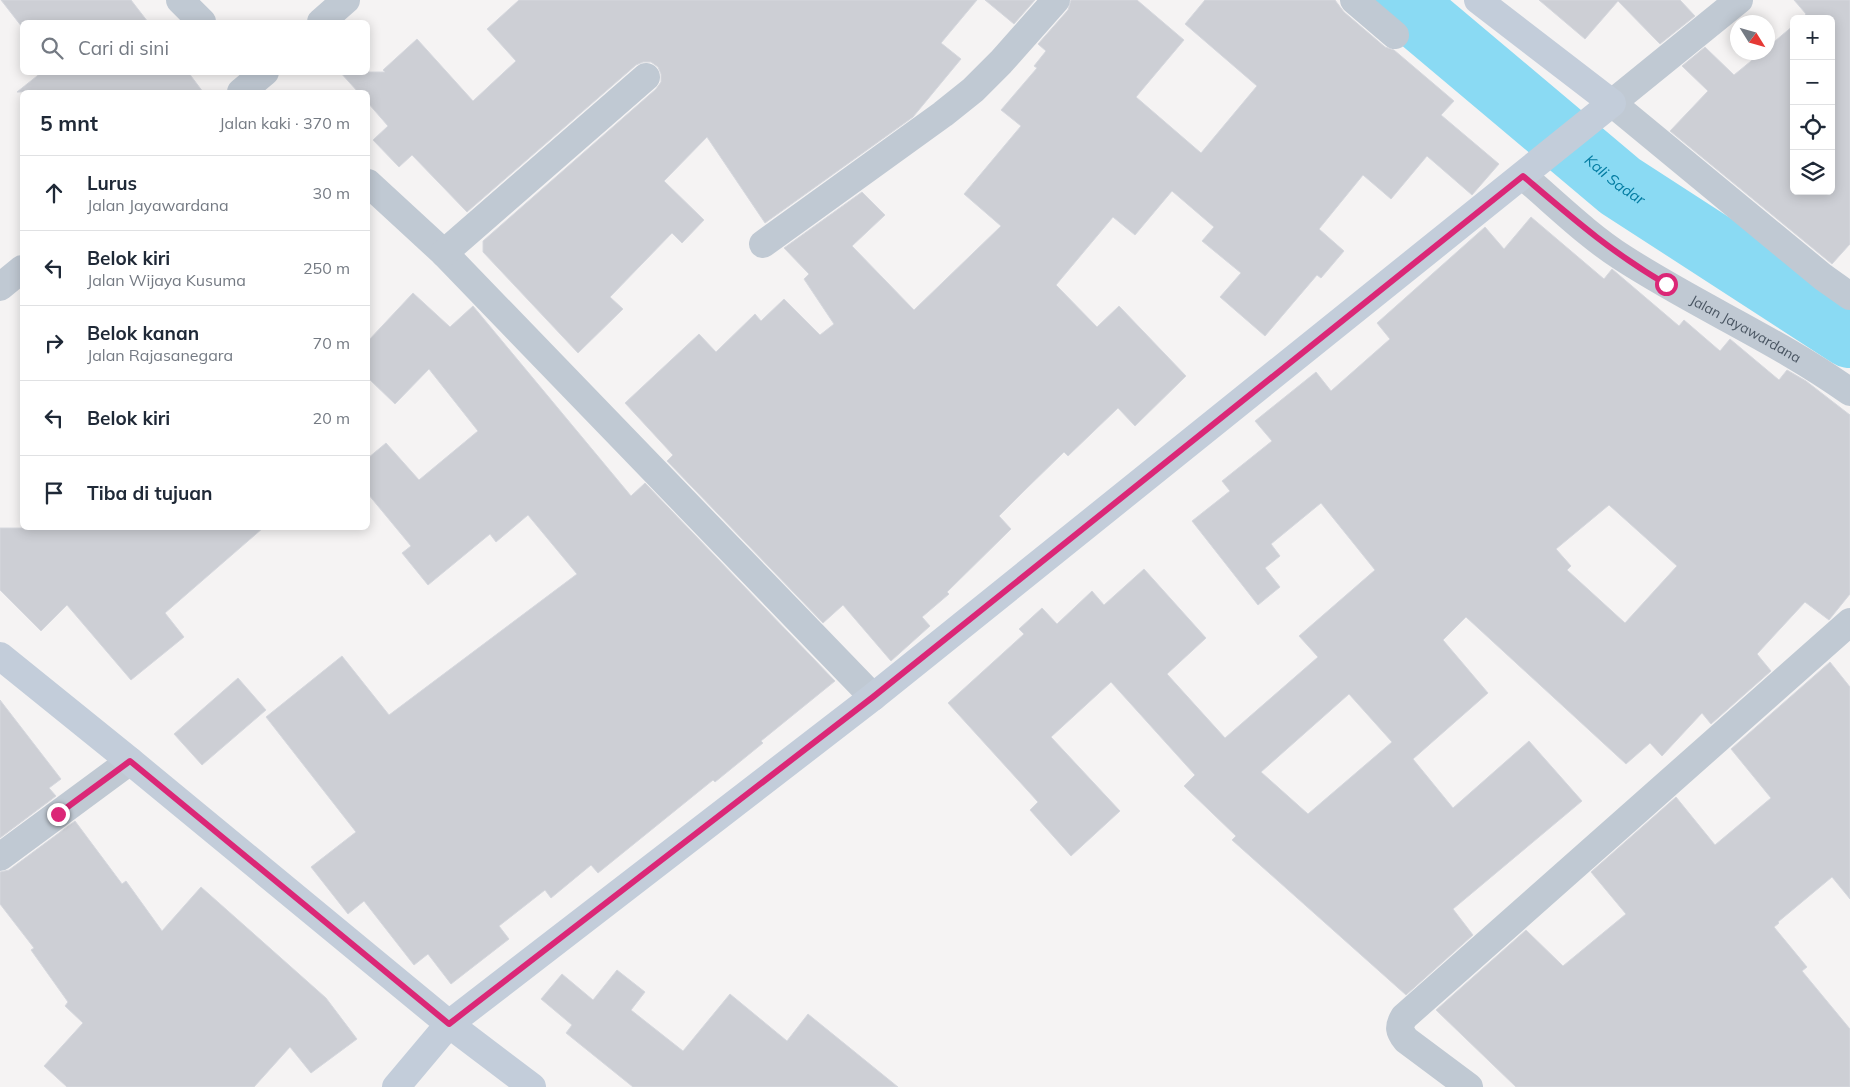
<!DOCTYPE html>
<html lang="id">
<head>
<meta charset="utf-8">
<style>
	body { margin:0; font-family:Mulish,sans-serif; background:#f2f2f3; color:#1f2937 }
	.controls { position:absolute; right:15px; top:15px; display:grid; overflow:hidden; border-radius:8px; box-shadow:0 2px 12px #0003 }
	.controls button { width:45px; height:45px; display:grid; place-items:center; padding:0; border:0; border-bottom:1px solid #e0e1e3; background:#fff; color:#1f2937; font:25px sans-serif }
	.compass { position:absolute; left:1730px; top:15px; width:45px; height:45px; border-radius:50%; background:#fff; box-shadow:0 2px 12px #0003; rotate:127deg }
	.stop { position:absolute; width:15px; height:15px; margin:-11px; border:4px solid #db2777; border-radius:50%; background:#fff }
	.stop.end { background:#db2777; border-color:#fff; box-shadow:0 1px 5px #0008 }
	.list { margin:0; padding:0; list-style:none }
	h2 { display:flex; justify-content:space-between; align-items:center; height:65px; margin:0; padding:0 20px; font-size:21px }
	h2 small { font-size:16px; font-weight:400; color:#747a83 }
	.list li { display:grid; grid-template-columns:32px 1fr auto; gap:15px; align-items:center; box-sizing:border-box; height:75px; padding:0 20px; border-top:1px solid #e0e1e3 }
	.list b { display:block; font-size:19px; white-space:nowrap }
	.list p { margin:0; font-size:16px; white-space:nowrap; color:#747a83 }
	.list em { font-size:16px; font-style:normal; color:#747a83 }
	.icon { flex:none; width:28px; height:28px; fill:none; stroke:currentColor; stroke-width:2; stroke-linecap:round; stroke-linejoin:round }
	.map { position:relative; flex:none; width:1850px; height:1087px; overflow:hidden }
	.search { position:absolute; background:#fff; box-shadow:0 2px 12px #0003; left:20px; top:20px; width:350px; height:55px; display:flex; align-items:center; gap:12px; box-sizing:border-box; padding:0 18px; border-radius:8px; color:#747a83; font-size:19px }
	.panel { position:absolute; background:#fff; box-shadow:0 2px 12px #0003; left:20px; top:90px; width:350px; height:440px; border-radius:8px }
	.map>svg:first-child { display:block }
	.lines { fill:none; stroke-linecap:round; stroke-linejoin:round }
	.river { stroke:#8adaf3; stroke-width:66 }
	.building { fill:#cdcfd5; stroke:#d6d8de; fill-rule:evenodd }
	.street { stroke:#c0c9d3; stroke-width:28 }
	.secondary { stroke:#c3cdda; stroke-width:28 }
	.route { stroke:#db2777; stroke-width:6 }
	.labels { text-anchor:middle; stroke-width:4; stroke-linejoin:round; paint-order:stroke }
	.street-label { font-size:14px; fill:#495562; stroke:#fff }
	.water-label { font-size:15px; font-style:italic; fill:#037ca2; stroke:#fff }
</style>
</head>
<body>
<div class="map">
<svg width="1850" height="1087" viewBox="0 0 1850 1087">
	<rect width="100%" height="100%" fill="#f5f3f3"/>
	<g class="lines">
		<!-- river -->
		<path class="river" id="s1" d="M1399,0L1620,186L1850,335"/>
	</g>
	<!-- building -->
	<path class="building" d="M1,0H131L148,22H22V27Z
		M519,0H977L941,43L961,59L913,117L765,223L707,137L664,181L704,220L682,243L672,233L610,297L623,309L578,353L483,252V241L656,89L661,82V74L658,67L651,62H643L636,65L467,212L412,155L399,167L373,140L388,126L368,103V92H358L340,72H385L383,70L417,39L473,101L516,61L487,29Z
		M985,0H1035L1014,24Z
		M1071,0H1137L1184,40L1136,97L1201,153L1257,86L1185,24L1205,0H1335L1344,12L1385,47L1394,50L1454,101L1441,115L1499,164L1472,195L1427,156L1391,199L1363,175L1319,229L1344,251L1321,278L1317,275L1265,336L1220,297L1241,273L1202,241L1214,227L1172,191L1135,235L1113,217L1056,285L1097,327L1119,306L1186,376L1135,426L1118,408L1068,456L1064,452L1025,490L999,516L1011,529L947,592L949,594L922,617L930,626L891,661L843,605L823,623L667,461L673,455L625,403L699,334L716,352L755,314L761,321L784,299L820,335L834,324L804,279L809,274L784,248L862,192L885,215L852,246L914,310L1001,226L964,194L1021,126L1001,110L1037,68L1034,66L1046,51L1038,44L1068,10Z
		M1539,0H1680L1695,16L1660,44L1618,1L1585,39Z
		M1794,0H1850V244L1832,264L1670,131L1708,91L1682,66L1705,47L1734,75L1762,52H1768V47L1794,25V191H1831V19H1801L1806,14Z
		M42,72H188L203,92H17Z
		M1531,217L1604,279L1612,269L1679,326L1684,320L1720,351L1730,339L1779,380L1787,370L1806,381L1850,415V594L1829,620L1805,602L1757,654L1771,671L1711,724L1702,713L1662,756L1650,743L1626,764L1466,617L1443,640L1488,693L1413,759L1453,808L1529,741L1582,801L1453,909L1473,935L1406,995L1232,840L1236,836L1184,786L1195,775L1111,682L1051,737L1120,811L1071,856L1030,810L1038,802L948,703L1024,634L1019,629L1042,608L1057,624L1092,591L1104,605L1144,569L1206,638L1167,674L1225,738L1318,657L1299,636L1375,570L1321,503L1271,544L1280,556L1265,568L1280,587L1258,605L1192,521L1230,491L1222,481L1272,441L1255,421L1316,372L1331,391L1390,339L1377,323L1485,227L1504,249ZM1609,505L1677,566L1625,623L1567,570L1571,566L1556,549ZM1349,694L1392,742L1308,814L1261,772Z
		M413,293L450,327L473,306L631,496L645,483L835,681L761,741L763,743L715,782L713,780L598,873L591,865L551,898L545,890L499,926L509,939L451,984L428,954L414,965L364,901L348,914L311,867L356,832L266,717L342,656L389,715L577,574L528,515L496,542L490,534L428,585L402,553L411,546L368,494V458L386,443L419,480L478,431L429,369L395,404L368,378V341Z
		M0,528H263L165,613L184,637L131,680L67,605L41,631L0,590Z
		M1830,662L1850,687V899L1832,877L1778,922L1779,923L1774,927L1807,967L1802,971L1850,1029V1087H1516L1436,1010L1526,930L1563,966L1626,914L1591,872L1676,797L1715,845L1771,798L1731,749Z
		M238,678L266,710L202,765L174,734Z
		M0,700L61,779L49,788L56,796L0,838Z
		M75,821L122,884L126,881L162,931L201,887L326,998L357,1039L311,1073L290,1047L254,1087H67L44,1066L83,1023L65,1006L68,1002L31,950L34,948L0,904V872L9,870Z
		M617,970L645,992L631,1010L683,1051L730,994L787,1041L808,1014L898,1087H633L566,1033L572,1025L541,999L562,974L593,1000Z"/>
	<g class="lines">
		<!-- street -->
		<g class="street">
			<path d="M180,0L202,22"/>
			<path d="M1354,0L1395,35"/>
			<path d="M1739,0L1612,103L1823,277L1850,296"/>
			<path d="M321,22L346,0"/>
			<path d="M241,92L265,72"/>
			<path id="s2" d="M1523,176C1556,204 1587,235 1623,258C1697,306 1779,341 1850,392"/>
			<path d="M368,183L444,253L873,697"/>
			<path d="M763,244L943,114L973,90L1001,62L1056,0"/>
			<path d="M444,253L646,77"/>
			<path d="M0,287L22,269"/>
			<path d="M0,857L130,761"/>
			<path d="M1469,1087L1406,1040C1399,1031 1398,1027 1404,1017L1850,622"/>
		</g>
		<!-- secondary -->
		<path class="secondary" d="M0,656L130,761L449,1024L532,1087
			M396,1087L449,1024L873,697L1612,103L1478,0"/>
	</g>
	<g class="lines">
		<!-- route -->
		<path class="route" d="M58,814L130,761L449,1024L873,697L1523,176C1570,216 1612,253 1666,284"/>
	</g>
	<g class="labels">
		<!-- street labels -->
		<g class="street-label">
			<text dy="5" stroke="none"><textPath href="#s2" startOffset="271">Jalan Jayawardana</textPath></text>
		</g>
		<!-- water labels -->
		<g class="water-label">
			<text dy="5" stroke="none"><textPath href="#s1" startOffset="281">Kali Sadar</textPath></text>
		</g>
	</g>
</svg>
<div class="controls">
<button>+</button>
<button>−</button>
<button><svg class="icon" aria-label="locate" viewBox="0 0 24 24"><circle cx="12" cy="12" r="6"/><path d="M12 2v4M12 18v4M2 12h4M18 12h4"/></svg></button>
<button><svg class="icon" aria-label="layers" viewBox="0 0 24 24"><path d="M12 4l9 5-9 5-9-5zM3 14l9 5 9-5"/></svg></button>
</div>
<svg class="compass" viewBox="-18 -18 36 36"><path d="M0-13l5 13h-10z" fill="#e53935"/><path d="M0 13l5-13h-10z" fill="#747a83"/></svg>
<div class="stop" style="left:1666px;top:284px"></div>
<div class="stop end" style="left:58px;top:814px"></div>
<div class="search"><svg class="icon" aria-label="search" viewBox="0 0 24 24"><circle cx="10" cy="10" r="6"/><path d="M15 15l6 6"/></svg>Cari di sini</div>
<section class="panel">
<h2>5 mnt<small>Jalan kaki · 370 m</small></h2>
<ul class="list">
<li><svg class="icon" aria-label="ahead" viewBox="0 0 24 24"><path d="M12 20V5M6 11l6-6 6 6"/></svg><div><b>Lurus</b><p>Jalan Jayawardana</p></div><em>30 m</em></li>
<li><svg class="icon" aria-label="left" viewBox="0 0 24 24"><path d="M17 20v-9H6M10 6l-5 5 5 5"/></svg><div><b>Belok kiri</b><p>Jalan Wijaya Kusuma</p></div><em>250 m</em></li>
<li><svg class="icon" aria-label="right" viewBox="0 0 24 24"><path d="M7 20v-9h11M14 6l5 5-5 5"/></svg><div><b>Belok kanan</b><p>Jalan Rajasanegara</p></div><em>70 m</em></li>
<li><svg class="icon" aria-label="left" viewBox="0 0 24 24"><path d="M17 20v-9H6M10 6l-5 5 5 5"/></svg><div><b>Belok kiri</b></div><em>20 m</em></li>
<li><svg class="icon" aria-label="arrive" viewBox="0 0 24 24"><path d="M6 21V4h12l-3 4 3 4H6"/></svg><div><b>Tiba di tujuan</b></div></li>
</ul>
</section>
</div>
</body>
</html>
